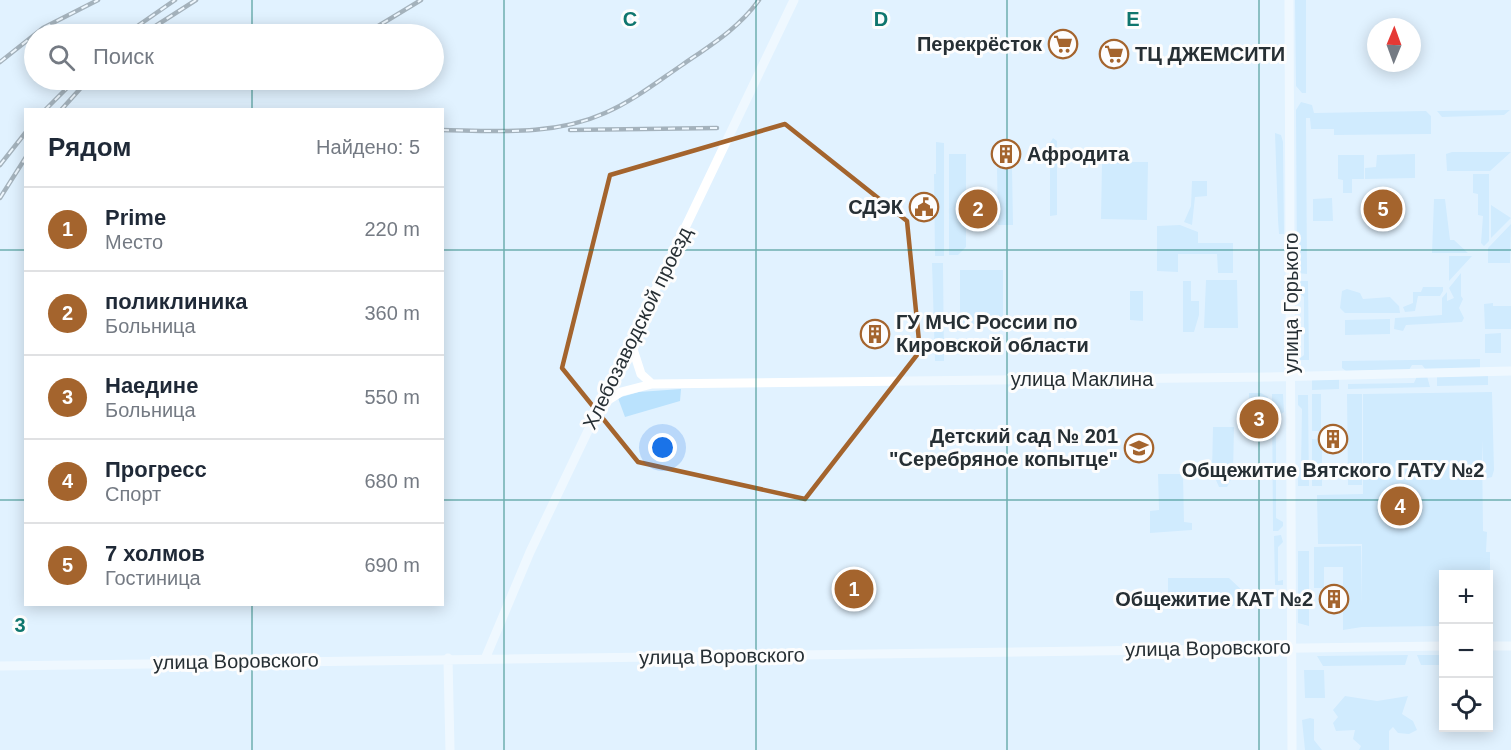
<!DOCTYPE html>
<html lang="ru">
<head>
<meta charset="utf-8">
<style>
	body { margin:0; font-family:Helvetica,sans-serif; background:#f6f6f7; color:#1f2937 }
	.controls { position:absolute; right:18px; bottom:18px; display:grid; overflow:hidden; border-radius:0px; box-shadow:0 3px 15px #0003 }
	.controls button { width:54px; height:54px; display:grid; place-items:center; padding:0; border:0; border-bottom:2px solid #e0e1e3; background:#fff; color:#1f2937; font:30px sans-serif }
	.compass { position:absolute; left:1367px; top:18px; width:54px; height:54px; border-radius:50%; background:#fff; box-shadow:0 3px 15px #0003; rotate:1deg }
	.you { position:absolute; left:663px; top:448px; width:21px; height:21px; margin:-15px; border:4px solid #fff; border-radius:50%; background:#1a73e8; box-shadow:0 0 0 9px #1a73e833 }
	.badge { display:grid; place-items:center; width:39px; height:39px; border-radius:50%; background:#a4642d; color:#fff; font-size:20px; font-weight:700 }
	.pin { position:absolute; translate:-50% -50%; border:3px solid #fff; box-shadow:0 2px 6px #0006 }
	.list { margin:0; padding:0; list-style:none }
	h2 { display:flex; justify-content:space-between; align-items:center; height:78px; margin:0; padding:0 24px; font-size:26px }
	h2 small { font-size:20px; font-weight:400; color:#747a83 }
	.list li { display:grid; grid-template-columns:39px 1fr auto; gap:18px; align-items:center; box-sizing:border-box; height:84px; padding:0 24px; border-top:2px solid #e0e1e3 }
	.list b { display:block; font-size:22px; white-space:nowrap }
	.list p { margin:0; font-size:20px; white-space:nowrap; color:#747a83 }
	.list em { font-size:20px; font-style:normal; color:#747a83 }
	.icon { flex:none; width:33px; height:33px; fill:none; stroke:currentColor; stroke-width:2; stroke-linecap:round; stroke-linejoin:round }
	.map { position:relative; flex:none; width:1511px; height:750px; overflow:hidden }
	.search { position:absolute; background:#fff; box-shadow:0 3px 15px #0003; left:24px; top:24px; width:420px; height:66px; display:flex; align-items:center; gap:15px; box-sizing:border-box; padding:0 21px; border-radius:33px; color:#747a83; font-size:22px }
	.panel { position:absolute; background:#fff; box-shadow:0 3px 15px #0003; left:24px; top:108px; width:420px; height:498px; border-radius:0px }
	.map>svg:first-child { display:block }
	.green { fill:#bae2fd }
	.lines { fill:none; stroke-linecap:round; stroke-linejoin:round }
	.secondary { stroke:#fff; stroke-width:9 }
	.rail-casing { stroke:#5a656c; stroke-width:4.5 }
	.rail { stroke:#fdfdfd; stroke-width:2; stroke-dasharray:7; stroke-linecap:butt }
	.marked { fill:none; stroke:#a4642d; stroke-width:4.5; stroke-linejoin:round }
	.grid { fill:none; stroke:#0f766e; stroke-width:1.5; stroke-opacity:0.55 }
	.labels { text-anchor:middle; stroke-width:6; stroke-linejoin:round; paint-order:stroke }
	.poi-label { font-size:20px; font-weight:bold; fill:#262f34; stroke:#fdfdfd; text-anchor:end }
	.street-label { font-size:20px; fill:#262f34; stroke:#fdfdfd }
	.grid-label { font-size:20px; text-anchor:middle; font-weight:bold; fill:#0f766e; stroke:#fdfdfd; stroke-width:6; stroke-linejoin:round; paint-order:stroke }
</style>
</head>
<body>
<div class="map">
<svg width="1511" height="750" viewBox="0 0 1511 750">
	<rect width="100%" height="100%" fill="#e1f2ff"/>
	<!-- green -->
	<path class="green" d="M1295,0H1306V93H1302L1296,86Z
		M1301,102L1312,105L1314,113L1426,111L1431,116V134L1334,135V129H1311L1310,118H1306L1307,274L1297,273L1296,110Z
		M1510,110L1504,115L1442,117L1437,111Z
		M1275,133L1281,135L1283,142L1284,234H1279L1278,220Z
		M1053,138L1057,141V215L1050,216V143Z
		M936,142L944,143V256H935L934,174H936Z
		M1452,152H1511L1490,171H1447L1446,154Z
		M949,154H966V247L958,255H949Z
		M1415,154V178L1365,179V168L1376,167L1377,155Z
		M1338,155H1364V179H1352V193H1343V180L1338,179Z
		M1102,162H1148L1147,220L1101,219Z
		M997,168H1012L1013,225H998Z
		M1473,174H1489V241L1484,246L1481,243L1483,216L1478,215V194L1473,193Z
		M1192,181H1207V196L1195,197L1192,225L1184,222L1191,206Z
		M1332,198L1333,221H1313V199Z
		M1434,199H1445L1450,240H1454L1468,253H1432Z
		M1491,205L1511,218L1491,238Z
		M1511,224L1510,263H1488V248Z
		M1180,225L1198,232V243H1233V273H1218L1217,254H1178V272L1157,271V226Z
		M1449,256H1472L1449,281Z
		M932,263H943L944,361H935Z
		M960,270H1003V324H960Z
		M1461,273V296L1463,299L1459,308L1464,318L1462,322L1406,325L1403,331L1394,329L1395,318L1442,315V298L1447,292V301L1454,298L1449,288Z
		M1206,280H1237L1238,328H1204Z
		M1183,281H1191V301H1199V315L1194,332H1183Z
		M1300,281H1308L1309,360H1298L1304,355V297L1298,292Z
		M1423,287H1443V291L1440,296H1418L1415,311L1405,312L1403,307L1413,303V292H1421Z
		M1347,289L1360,293L1363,299L1390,297L1399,306L1400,313H1345L1340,308L1342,291Z
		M1130,291H1143V321L1130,320Z
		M1493,303V306H1511V329H1485L1484,304Z
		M1390,319V334L1345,335V320Z
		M1501,333V353H1485V334Z
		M1480,359V368L1426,370L1422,365H1412L1409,370L1346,371L1342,368V361Z
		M1488,375V385L1437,386V377Z
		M1417,376H1427L1430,387L1348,389V384L1414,383Z
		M1312,379H1339V389L1312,390Z
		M681,389L680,401L625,417L618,398L639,392Z
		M1492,392L1494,470L1492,477L1484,479L1482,440L1483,531L1487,532L1486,552H1490V626L1488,574H1444L1443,626L1362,627L1343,630V567H1324V588H1314V547L1361,546V608L1362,544H1318L1317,495L1363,494V394Z
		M1249,393H1261L1268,397L1269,410H1260L1254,399L1249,398Z
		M1272,394H1283L1284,412L1276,417V518L1283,522V526L1278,531H1273Z
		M1312,394H1321V431H1312Z
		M1347,394H1362V485H1348Z
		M1298,395H1308L1309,486H1298V473L1301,466L1302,409L1298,405Z
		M1213,427H1234L1233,476L1227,487H1219L1212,471Z
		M1312,439L1322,440V486H1312Z
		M1158,474H1183L1184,522L1192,523V530L1150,533V511L1159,510Z
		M1281,535L1283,542L1278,547V581L1283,580V585H1275L1274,536Z
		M1298,551H1309V626L1298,623Z
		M1168,578H1229L1245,593L1246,606H1168Z
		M1408,655L1405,665L1323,666L1317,656Z
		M1417,655H1443V665H1421Z
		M1304,670H1324L1325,698H1305Z
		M1345,696L1377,701L1408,696L1402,714L1413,721L1417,730L1409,734L1398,733L1393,727L1389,731V750H1359L1361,746L1353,739L1355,730L1336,731L1333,723L1338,717L1333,710Z
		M1310,718L1314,719V740L1322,750H1305L1302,720Z"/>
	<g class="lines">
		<!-- secondary -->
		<path class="secondary" d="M1289,0L1292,750
			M631,343L641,374L652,384
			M602,404L621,392L652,384L1270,377L1511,371
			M1488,646H1511
			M448,658L450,750
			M485,659L530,552L794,0
			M0,666L1444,646"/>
		<!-- rail casing -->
		<g class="rail-casing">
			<path id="rail" d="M370,31L421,0
				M126,34L175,0
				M143,34L196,0
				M0,62L43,28L98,0
				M45,110L75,80
				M61,110L88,80
				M442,130C497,131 554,136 605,113C633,101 657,82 682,65C711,45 739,28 759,0
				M570,130L717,128
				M0,165L26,132
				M0,198L26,157"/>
		</g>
		<!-- rail -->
		<use href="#rail" class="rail"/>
	</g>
	<!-- marked area -->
	<path d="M0 0H1511V750H0ZM785,124L907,221L920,351L805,499L638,462L562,368L610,175Z" fill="#e1f2ff" fill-opacity=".55" fill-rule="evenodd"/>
	<path class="marked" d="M785,124L907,221L920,351L805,499L638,462L562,368L610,175Z"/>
	<!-- grid -->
	<path class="grid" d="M252,0V34M504,0V750M756,0V750M1007,0V750M1259,0V750M252,80V110M0,250H26M442,250H1511M0,500H26M442,500H1511M252,604V750"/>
	<!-- icons -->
	<defs>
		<g id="supermarket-ring" transform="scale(1.5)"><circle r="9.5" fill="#fdfdfd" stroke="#a4642d" stroke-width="1.5"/><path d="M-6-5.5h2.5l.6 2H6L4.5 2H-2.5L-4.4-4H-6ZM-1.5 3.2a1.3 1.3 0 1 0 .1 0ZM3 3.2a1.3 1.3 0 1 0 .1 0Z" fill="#a4642d"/></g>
		<g id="building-ring" transform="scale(1.5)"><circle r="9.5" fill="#fdfdfd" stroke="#a4642d" stroke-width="1.5"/><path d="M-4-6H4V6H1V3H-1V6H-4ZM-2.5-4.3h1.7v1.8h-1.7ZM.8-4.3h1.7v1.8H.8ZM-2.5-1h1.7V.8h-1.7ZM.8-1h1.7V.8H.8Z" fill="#a4642d"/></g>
		<g id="civic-ring" transform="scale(1.5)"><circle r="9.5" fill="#fdfdfd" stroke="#a4642d" stroke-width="1.5"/><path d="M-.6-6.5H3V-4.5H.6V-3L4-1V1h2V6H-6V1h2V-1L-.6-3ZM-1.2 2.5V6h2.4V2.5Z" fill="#a4642d"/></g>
		<g id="school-ring" transform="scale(1.5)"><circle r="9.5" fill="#fdfdfd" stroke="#a4642d" stroke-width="1.5"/><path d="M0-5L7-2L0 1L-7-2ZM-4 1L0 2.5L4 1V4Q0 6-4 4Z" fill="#a4642d"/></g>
	</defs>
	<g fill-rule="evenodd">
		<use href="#supermarket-ring" x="1063" y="44"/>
		<use href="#supermarket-ring" x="1114" y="54"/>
		<use href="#building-ring" x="1006" y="154"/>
		<use href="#civic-ring" x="924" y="207"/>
		<use href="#building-ring" x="875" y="334"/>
		<use href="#building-ring" x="1333" y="439"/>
		<use href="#school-ring" x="1139" y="448"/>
		<use href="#building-ring" x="1334" y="599"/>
	</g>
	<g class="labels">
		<!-- poi labels -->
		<g class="poi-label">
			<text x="1042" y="51">Перекрёсток</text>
			<text x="1135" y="61" text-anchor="start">ТЦ ДЖЕМСИТИ</text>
			<text x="1027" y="161" text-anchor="start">Афродита</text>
			<text x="903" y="214">СДЭК</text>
			<text x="896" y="329" text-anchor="start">ГУ МЧС России по<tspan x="896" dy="23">Кировской области</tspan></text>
			<text x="1118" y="443">Детский сад № 201<tspan x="1118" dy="23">"Серебряное копытце"</tspan></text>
			<text x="1333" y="477" text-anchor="middle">Общежитие Вятского ГАТУ №2</text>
			<text x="1313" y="606">Общежитие КАТ №2</text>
		</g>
		<!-- street labels -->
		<g class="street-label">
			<text transform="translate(1291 303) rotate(-90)" y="7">улица Горького</text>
			<text transform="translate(637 328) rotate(-64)" y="7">Хлебозаводской проезд</text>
			<text x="1082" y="386">улица Маклина</text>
			<text transform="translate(1208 648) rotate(-1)" y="7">улица Воровского</text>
			<text transform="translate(722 656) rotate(-1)" y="7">улица Воровского</text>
			<text transform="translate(236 661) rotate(-1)" y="7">улица Воровского</text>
		</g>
	</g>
	<g class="grid-label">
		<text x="630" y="26">C</text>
		<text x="881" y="26">D</text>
		<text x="1133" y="26">E</text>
		<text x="20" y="632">3</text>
	</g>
</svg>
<div class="controls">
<button>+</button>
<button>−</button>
<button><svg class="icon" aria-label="locate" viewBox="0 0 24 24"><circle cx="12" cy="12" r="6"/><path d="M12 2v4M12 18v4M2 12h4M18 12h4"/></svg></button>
</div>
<svg class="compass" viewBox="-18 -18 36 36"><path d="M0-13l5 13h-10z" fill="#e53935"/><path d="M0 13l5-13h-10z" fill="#747a83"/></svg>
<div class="you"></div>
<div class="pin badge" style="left:854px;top:589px">1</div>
<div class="pin badge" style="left:978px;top:209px">2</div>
<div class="pin badge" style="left:1259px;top:419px">3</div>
<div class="pin badge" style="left:1400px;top:506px">4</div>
<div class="pin badge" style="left:1383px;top:209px">5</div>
<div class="search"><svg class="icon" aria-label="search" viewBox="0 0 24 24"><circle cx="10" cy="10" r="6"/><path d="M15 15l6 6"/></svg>Поиск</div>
<section class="panel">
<h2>Рядом<small>Найдено: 5</small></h2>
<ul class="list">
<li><span class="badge">1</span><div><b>Prime</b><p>Место</p></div><em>220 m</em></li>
<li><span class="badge">2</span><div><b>поликлиника</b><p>Больница</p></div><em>360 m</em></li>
<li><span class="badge">3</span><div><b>Наедине</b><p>Больница</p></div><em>550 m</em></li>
<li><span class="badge">4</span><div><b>Прогресс</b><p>Спорт</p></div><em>680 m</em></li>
<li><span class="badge">5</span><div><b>7 холмов</b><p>Гостиница</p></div><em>690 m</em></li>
</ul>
</section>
</div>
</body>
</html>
